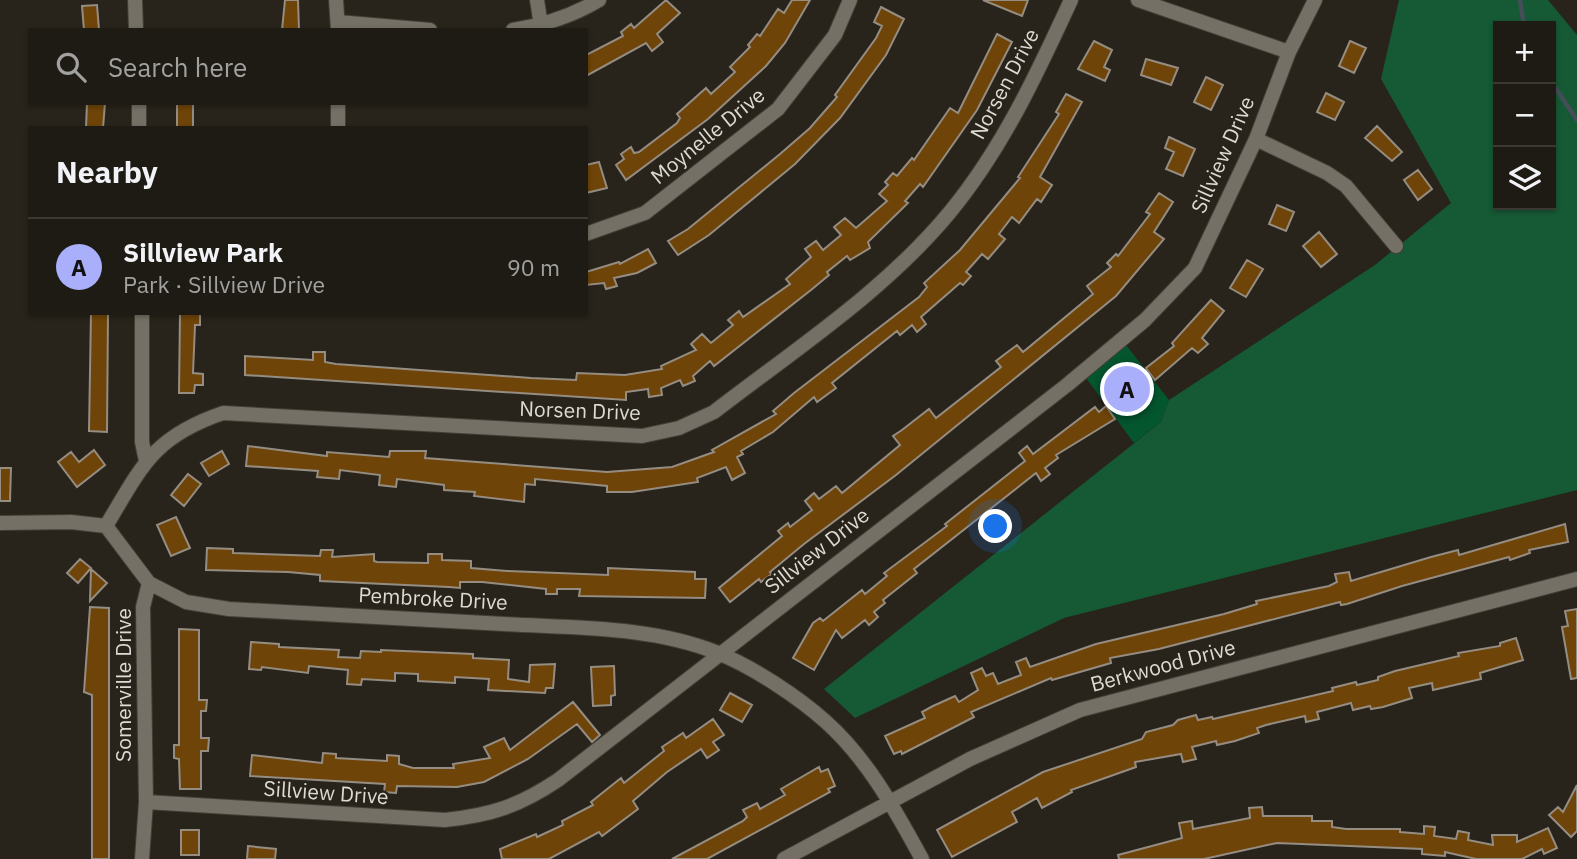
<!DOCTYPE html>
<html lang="en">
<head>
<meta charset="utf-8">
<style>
	body { margin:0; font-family:"IBM Plex Sans",sans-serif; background:#26241d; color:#f1f3f6 }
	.controls { position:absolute; right:21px; top:21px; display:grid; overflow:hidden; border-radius:0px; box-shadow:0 2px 5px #0004 }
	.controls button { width:63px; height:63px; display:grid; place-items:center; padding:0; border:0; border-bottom:2px solid #3c3934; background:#1e1b14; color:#f1f3f6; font:35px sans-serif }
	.you { position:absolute; left:996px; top:527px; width:24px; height:24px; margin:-18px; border:5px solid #fff; border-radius:50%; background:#1a73e8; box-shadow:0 0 0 10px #1a73e833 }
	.badge { display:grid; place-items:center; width:46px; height:46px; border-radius:50%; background:#aaaffb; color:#111; font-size:23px; font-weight:700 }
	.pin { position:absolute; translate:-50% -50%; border:4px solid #fff; box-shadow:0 2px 7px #0006 }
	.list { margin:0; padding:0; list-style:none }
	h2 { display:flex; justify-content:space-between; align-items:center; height:91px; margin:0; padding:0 28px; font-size:30px }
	h2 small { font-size:23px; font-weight:400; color:#a1a1a0 }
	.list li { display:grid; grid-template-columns:46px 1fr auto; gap:21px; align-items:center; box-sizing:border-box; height:98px; padding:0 28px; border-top:2px solid #3c3934 }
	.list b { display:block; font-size:26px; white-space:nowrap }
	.list p { margin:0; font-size:23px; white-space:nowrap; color:#a1a1a0 }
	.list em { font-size:23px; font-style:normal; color:#a1a1a0 }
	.icon { flex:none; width:38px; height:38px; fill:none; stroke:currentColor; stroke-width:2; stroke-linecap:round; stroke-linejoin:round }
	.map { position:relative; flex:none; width:1577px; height:859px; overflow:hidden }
	.search { position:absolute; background:#1e1b14; box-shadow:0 2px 5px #0004; left:28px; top:28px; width:560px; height:77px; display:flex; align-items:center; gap:18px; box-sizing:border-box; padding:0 24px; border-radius:0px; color:#a1a1a0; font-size:26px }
	.panel { position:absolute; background:#1e1b14; box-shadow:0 2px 5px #0004; left:28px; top:126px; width:560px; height:189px; border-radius:0px }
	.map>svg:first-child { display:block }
	.green { fill:#04562f }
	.forest { fill:#165935; fill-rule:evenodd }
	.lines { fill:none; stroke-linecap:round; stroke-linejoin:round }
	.stream { stroke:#444e58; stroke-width:4.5 }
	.building { fill:#6e4408; stroke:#958c82; stroke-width:2 }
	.minor-casing { stroke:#423f37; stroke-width:16 }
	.minor { stroke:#747065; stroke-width:14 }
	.labels { text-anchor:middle; stroke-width:5; stroke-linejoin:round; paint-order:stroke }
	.street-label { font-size:21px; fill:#dcdad3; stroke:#28241b }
</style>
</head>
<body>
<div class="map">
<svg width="1577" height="859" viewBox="0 0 1577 859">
	<rect width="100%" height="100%" fill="#28241b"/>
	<!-- green -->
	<path class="green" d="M1126,345L1169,400L1161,422L1134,443L1086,378Z"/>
	<!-- forest -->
	<path class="forest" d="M1399,0H1548L1577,35V490L1064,618L855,718L824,689L1161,422L1169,400L1375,265L1451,203L1381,79ZM1498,26H1551V205H1498Z"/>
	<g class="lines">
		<!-- stream -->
		<path class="stream" d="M1520,0L1524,26
			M1551,81L1577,120"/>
	</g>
	<!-- building -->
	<path class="building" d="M285,0H298L299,30H282Z
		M666,0L680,13L657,34L663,42L652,51L646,43L586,76V55L623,36L621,32L631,24L634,28Z
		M792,0H810L785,43L766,66L708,119L626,180L616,165L624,159L621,154L631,147L634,153L639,152L677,123L680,118L677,114L706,88L711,94L735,72L730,67L750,47L748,45L757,34L760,36L778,9L784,13Z
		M983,0H1028L1022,16Z
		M97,5L99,30H84L82,6Z
		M881,7L904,19L886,55L840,118L795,164L709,235L678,255L668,241L688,229L780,154L810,128L837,97L835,95L876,38L882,26L874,22Z
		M997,34L1012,42L977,110L923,187L920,184L905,201L908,203L868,242L870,248L850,260L847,256L827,272L829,275L811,290L714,366L710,361L693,376L695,381L683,386L680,380L661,388L662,395L649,397L648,389L626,392V400L245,375V356L313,360V352H325V362L336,364L531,378L576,380L577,373L625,375L662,369L661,366L696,350L691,344L702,334L711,343L733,325L728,320L739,311L743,317L790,284L786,279L811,257L805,249L816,241L823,250L841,235L834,227L845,218L856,228L887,201L879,194L888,185L885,182L893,173L897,176L912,158L914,160L950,108L958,113Z
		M1094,41L1112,50L1104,67L1110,70L1105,81L1078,69Z
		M1350,41L1366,48L1354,73L1339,66Z
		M1146,59L1178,68L1171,85L1141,75Z
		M1206,77L1223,85L1211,110L1194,102Z
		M1326,93L1344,102L1335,120L1317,112Z
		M1066,94L1082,102L1040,177L1052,185L1041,202L1037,199L1019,223L1012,217L999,234L1005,239L988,259L982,254L966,272L971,276L963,285L960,283L921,317L926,324L917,332L912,325L900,335L897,331L832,383L836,388L817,402L814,397L773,432L741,451L743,454L737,457L745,473L732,480L726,467L697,478L698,482L632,492H607V486L535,479V485L525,484L524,502L474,496L475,492L444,490V485L397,479L396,487L379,485L380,475L340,470L339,479L317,477L318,471L246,466L248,446L327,456V452L389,457L390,451H426L425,458L607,472L672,467L714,452L712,450L776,414L773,411L794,393L919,297L927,287L924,283L960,250L1020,178L1018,177L1059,114L1056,112Z
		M87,103H105L103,128H86Z
		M177,103H193V128H177Z
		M1377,126L1402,152L1392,161L1365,138Z
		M1169,137L1195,149L1183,176L1166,169L1174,152L1165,148Z
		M599,162L607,188L586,193V165Z
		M1418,170L1432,189L1418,200L1404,180Z
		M1159,193L1173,202L1154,232L1164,239L1116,296L896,475L804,544L770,572L772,574L761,582L759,579L730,602L719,588L782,536L778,531L788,523L790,527L812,510L805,501L814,493L819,499L836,486L842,493L900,445L893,436L902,430L929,409L936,418L1001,367L996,361L1005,354L1017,345L1023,352L1093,294L1087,286L1111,267L1107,263L1116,254L1118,256L1150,214L1146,212Z
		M1277,205L1294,212L1286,231L1269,224Z
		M1319,232L1337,254L1321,267L1303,246Z
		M648,249L656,263L637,273L614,278L617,286L606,289L604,283L586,285V272L619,262L620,264Z
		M1247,260L1263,269L1246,297L1230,288Z
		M1211,300L1224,311L1202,338L1208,344L1198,353L1192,348L1155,380L1146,368L1174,346L1172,343Z
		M91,313H108L107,432L89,431Z
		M180,313H200V325H195L193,373L203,374V385H195L194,393H179Z
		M1106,406L1115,419L1056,455L1058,458L1045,468L1050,474L1041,481L1036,473L914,569L917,573L883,600L885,603L874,612L878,617L869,625L865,620L842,638L836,630L814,670L793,658L813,623L820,618L823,621L862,590L865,594L887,576L884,573L947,526L945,524L1025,461L1019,453L1027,446L1033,454L1095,407L1099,412Z
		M94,450L105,465L77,487L58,462L71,452L79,462Z
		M222,451L229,464L209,476L201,463Z
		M0,468H11L10,501H0Z
		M188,474L201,484L184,506L171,495Z
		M176,517L190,548L171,556L157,525Z
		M1565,524L1568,542L1529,550L1530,553L1510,560L1509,557L1402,586L1347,604L1341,605L1340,602L1159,649L1110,658L1111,663L1052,680L1051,678L971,712L974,717L902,754L901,751L894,754L885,736L925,718L922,712L933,706L955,696L959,702L978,690L971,673L982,668L986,676L993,673L998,684L1021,675L1016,662L1026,658L1030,667L1096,644L1224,614L1257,604L1256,601L1329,586L1337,582L1335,574L1349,572L1351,581L1431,557L1458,550L1459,555Z
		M207,548L233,549V553L320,556L321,550H333L332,557L374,554V561L377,562L428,563V554H442V560L471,561V568L507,571L608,575V568L695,572V579H706L705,598L579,596L580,589H557V594H546V589L482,582H460V588L449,587L320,581V575L288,572L206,570Z
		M80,559L91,568L78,583L67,573Z
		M91,569L107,583L90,601Z
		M90,607L109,608V859H92V695L84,692Z
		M1577,609V678L1571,679L1562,627L1568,626L1565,611Z
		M179,629L199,630V700H207L206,711H201V738H209L208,751H201V789H180L179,759L174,758V745H179Z
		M1516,638L1523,660L1480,673L1481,679L1433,690L1432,683L1409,688L1412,698L1383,707L1371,709L1370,706L1353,710L1351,703L1317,712L1319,719L1306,722L1305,716L1266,725L1257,728L1259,733L1235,741L1217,745L1216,741L1192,747L1196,759L1183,762L1181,754L1135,762L1136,767L1071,790L1072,792L1042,808L1037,798L1012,812L1017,822L952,857L937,830L1043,772L1142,739L1146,732L1173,725L1178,720L1196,715L1198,720L1212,717L1213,719L1333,691L1332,688L1356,682L1357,685L1378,680V677L1395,671L1459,656L1458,653L1500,646V643Z
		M251,642L279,644V647L339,650L338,657L360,658L361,651L381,652V650L473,654V658L509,660L508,679L529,682L530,665L555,664L553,688H546L545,693L488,690L489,679L455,677V683L418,681V674L395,673V681L362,679L361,685L347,684L348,670L309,666L308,673L262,667L261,670L249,669Z
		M614,666L615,695L611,696V705L593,706L591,667Z
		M730,693L752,705L742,722L720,710Z
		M573,702L600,735L592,742L577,724L528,759L484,782L457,787L397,786L396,793L384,792L385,784L250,776L252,755L322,763L323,753L336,754V758L387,761V755L399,756V764L413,768H454L453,764L490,758L484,747L504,738L510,750Z
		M713,719L724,735L713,742L719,750L707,758L701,749L667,772L633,801L638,809L602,836L599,832L549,859H502L500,849L536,834L537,837L563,825L562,821L593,805L591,802L621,778L624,783L664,751L662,747L683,733L686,738Z
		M819,767L821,772L828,769L835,786L828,789L830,792L707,859H672L743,821L747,817L743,810L757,803L760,809L785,795L781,789Z
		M1577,785V831L1571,837L1549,815L1558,807L1563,812Z
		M1262,807L1263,816H1312V821H1332V827L1346,829H1400V832L1424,834V826L1435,827L1434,836L1456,839L1458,831L1469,833L1468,840L1493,845L1492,835H1517V842L1548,828L1557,848L1544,854L1542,849L1522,859H1476L1445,852V856L1422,854V849L1277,843L1204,859H1119L1118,855L1182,838L1179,823L1192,821L1193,829L1250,818L1249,808Z
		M181,830H199V855H181Z
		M248,846L276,849L275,859H247Z"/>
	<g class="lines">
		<!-- minor casing -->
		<g class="minor-casing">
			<path id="minor" d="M135,0L136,30
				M336,0L338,30
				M537,0L541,26
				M1138,0L1289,52
				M338,22L430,30
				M513,30C545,25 572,16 599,0
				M139,103V128
				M338,128V103
				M1256,139L1327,173L1346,186L1396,246
				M586,234L645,213L778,109L835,35L850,0
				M142,313V442L146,461
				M0,523L71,522L106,526
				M106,526C142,466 153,437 223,413L642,436L679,428L714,412C794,350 885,291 950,212C1002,149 1037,74 1071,0
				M106,526L149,583L143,607L146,802L142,859
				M149,583L186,602L229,609C321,614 412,619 504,624C574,628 652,626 718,653C753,667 798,697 825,721C868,759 895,810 922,859
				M146,802L445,820C492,815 519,806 558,780L1067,385L1145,320L1195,268L1256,139L1289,52L1315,0
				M784,859L970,759L1080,710L1577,579"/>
		</g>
		<!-- minor -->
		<use href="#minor" class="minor"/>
	</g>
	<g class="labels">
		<!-- street labels -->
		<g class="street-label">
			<text transform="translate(1005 84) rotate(-62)" y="7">Norsen Drive</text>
			<text transform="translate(708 136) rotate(-39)" y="7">Moynelle Drive</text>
			<text transform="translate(1223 155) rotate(-66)" y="7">Sillview Drive</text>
			<text transform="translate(580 411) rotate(2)" y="7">Norsen Drive</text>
			<text transform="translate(817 551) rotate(-38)" y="7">Sillview Drive</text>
			<text transform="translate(433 599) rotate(3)" y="7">Pembroke Drive</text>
			<text transform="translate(1163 666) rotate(-15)" y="7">Berkwood Drive</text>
			<text transform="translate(124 685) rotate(-90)" y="7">Somerville Drive</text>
			<text transform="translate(326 793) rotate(4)" y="7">Sillview Drive</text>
		</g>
	</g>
</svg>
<div class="controls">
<button>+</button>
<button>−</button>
<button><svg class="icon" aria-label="layers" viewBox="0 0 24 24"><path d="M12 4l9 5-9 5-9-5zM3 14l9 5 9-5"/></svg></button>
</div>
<div class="you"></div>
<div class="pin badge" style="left:1127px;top:389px">A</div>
<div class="search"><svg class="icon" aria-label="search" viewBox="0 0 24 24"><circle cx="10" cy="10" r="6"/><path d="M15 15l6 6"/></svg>Search here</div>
<section class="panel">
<h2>Nearby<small></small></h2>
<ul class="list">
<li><span class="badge">A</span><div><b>Sillview Park</b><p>Park · Sillview Drive</p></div><em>90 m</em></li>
</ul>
</section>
</div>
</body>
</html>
